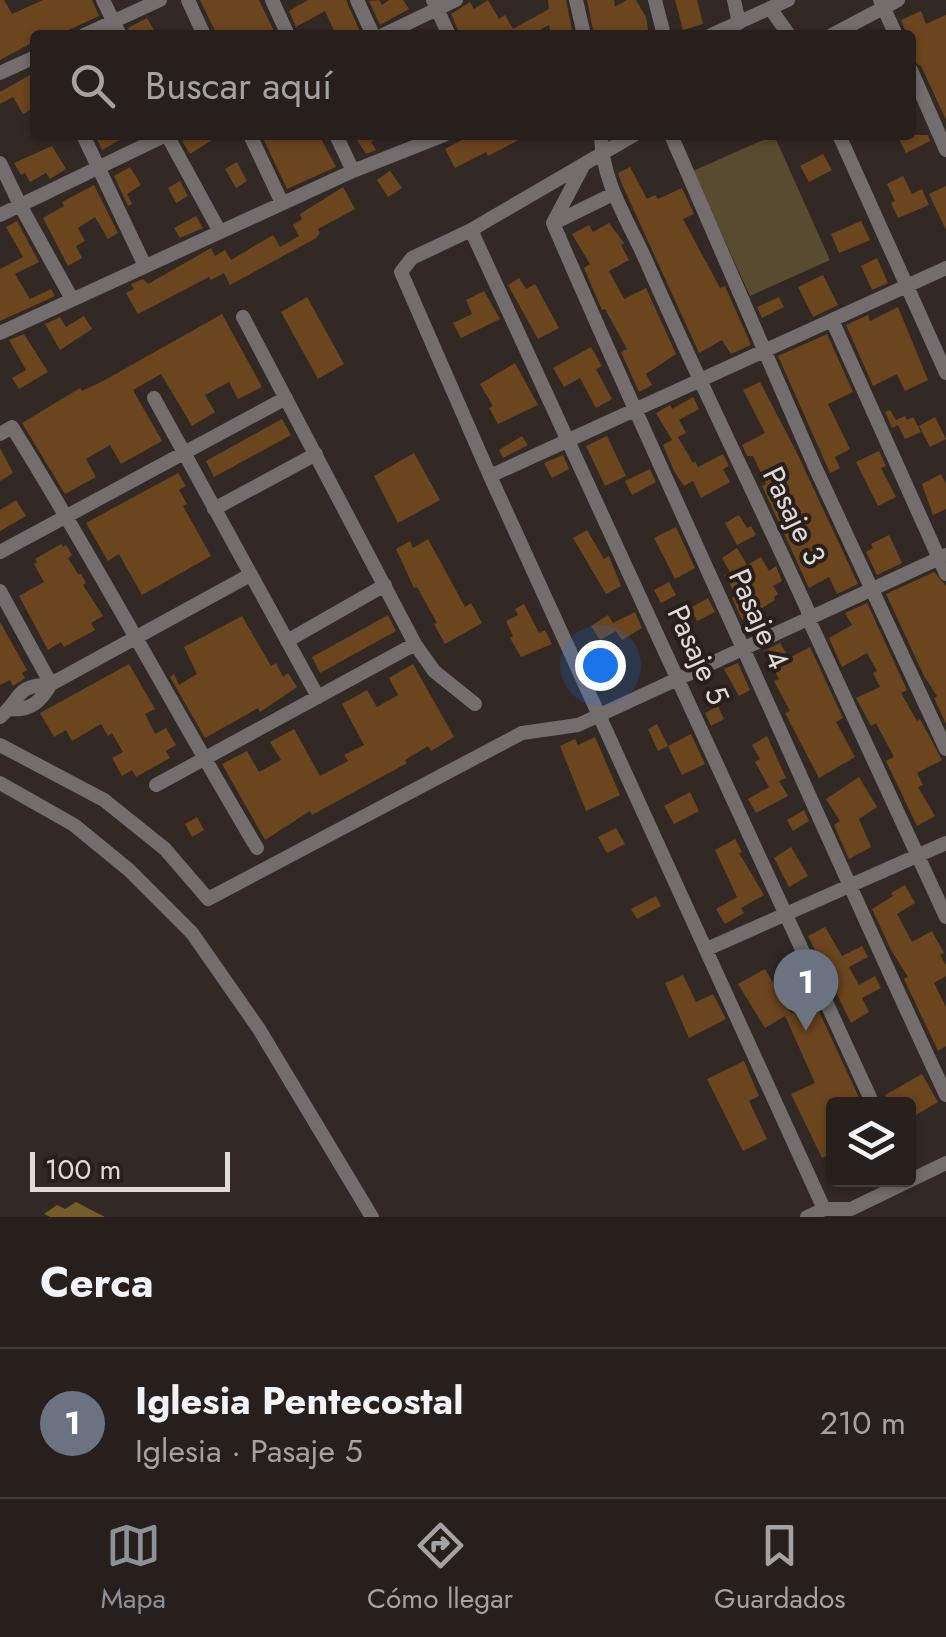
<!DOCTYPE html>
<html lang="es">
<head>
<meta charset="utf-8">
<style>
	body { margin:0; font-family:Jost,sans-serif; background:#2e2725; color:#f1f3f6 }
	.controls { position:absolute; right:30px; bottom:30px; display:grid; overflow:hidden; border-radius:10px; box-shadow:0 2px 8px #0004 }
	.controls button { width:90px; height:90px; display:grid; place-items:center; padding:0; border:0; border-bottom:2px solid #423d3b; background:#261f1c; color:#f1f3f6; font:50px sans-serif }
	.scale { position:absolute; left:30px; bottom:25px; width:200px; box-sizing:border-box; padding-left:10px; border:5px solid #e1dbd8; border-top:0; font-size:28px; line-height:35px; white-space:nowrap; color:#e1dbd8; -webkit-text-stroke:8px #281f1b; paint-order:stroke }
	.you { position:absolute; left:600px; top:665px; width:35px; height:35px; margin:-25px; border:8px solid #fff; border-radius:50%; background:#1a73e8; box-shadow:0 0 0 15px #1a73e833 }
	.badge { display:grid; place-items:center; width:65px; height:65px; border-radius:50%; background:#8c9099; color:#fff; font-size:32px; font-weight:700 }
	.pin { position:absolute; translate:-50% -82px; filter:drop-shadow(0 2px 5px #0008) }
	.pin::after { content:''; position:absolute; top:52px; width:35px; height:30px; background:inherit; clip-path:polygon(0 0,100% 0,50% 100%) }
	.list { margin:0; padding:0; list-style:none }
	h2 { display:flex; justify-content:space-between; align-items:center; height:130px; margin:0; padding:0 40px; font-size:42px }
	h2 small { font-size:32px; font-weight:400; color:#a4a2a3 }
	.list li { display:grid; grid-template-columns:65px 1fr auto; gap:30px; align-items:center; box-sizing:border-box; height:150px; padding:0 40px; border-top:2px solid #423d3b }
	.list b { display:block; font-size:38px; white-space:nowrap }
	.list p { margin:0; font-size:32px; white-space:nowrap; color:#a4a2a3 }
	.list em { font-size:32px; font-style:normal; color:#a4a2a3 }
	.icon { flex:none; width:55px; height:55px; fill:none; stroke:currentColor; stroke-width:2; stroke-linecap:round; stroke-linejoin:round }
	.map { position:relative; flex:none; width:946px; height:1217px; overflow:hidden }
	.search { position:absolute; background:#261f1c; box-shadow:0 2px 8px #0004; left:30px; right:30px; top:30px; height:110px; display:flex; align-items:center; gap:25px; box-sizing:border-box; padding:0 35px; border-radius:10px; color:#a4a2a3; font-size:38px }
	.sheet { height:280px; background:#261f1c }
	nav { display:flex; justify-content:space-around; align-items:center; box-sizing:border-box; height:140px; border-top:2px solid #423d3b; background:#261f1c; font-size:28px; color:#a4a2a3 }
	nav a { display:grid; justify-items:center; gap:5px }
	nav .on { color:#8c9099 }
	.map>svg:first-child { display:block }
	.green { fill:#594b30 }
	.forest { fill:#755d2a }
	.building { fill:#6b451e }
	.lines { fill:none; stroke-linecap:round; stroke-linejoin:round }
	.minor { stroke:#736d6d; stroke-width:14 }
	.labels { text-anchor:middle; stroke-width:8; stroke-linejoin:round; paint-order:stroke }
	.street-label { font-size:30px; fill:#e1dbd8; stroke:#281f1b }
</style>
</head>
<body>
<div class="map">
<svg width="946" height="1217" viewBox="0 0 946 1217">
	<rect width="100%" height="100%" fill="#322925"/>
	<!-- green -->
	<path class="green" d="M774,135L830,260L750,296L693,171Z"/>
	<!-- forest -->
	<path class="forest" d="M76,1202L105,1217H50L44,1214L57,1205L65,1209Z"/>
	<!-- building -->
	<path class="building" d="M0,0H4L12,14L43,0H92L99,16L58,35H35V41L0,60Z
		M200,0H259L274,31L267,35H217Z
		M308,0H346L361,34L336,35L325,11L296,27L289,11Z
		M379,0L382,5L389,0H403L409,9L380,25L369,1Z
		M488,0L499,19L505,15L513,29L549,9L548,0H566L573,35H551L549,25L530,35H489L486,31L480,35H460L451,14L470,2L474,9Z
		M587,0H614L615,7L627,0H636L646,17L649,35H594Z
		M675,0H697L703,24L683,30Z
		M921,11L926,24L946,15V120L921,66L911,60V35H907L901,20Z
		M147,18L157,35H131L128,28Z
		M35,72V107L23,114L13,97L0,104V92Z
		M95,135H128L102,150Z
		M194,135H220L190,154L182,141Z
		M269,135H319L336,167L287,189L263,138Z
		M354,135H383L371,142L376,150L366,154Z
		M471,135H528L488,156L486,152L455,168L445,149Z
		M897,135H928L930,141L906,153Z
		M52,146L66,169L50,179L46,173L30,182L25,173L21,175L14,163Z
		M823,154L832,170L809,182L800,166Z
		M237,162L247,181L236,188L225,169Z
		M130,167L141,185L127,194L132,204L128,206L114,176Z
		M630,167L647,199L655,195L658,199L682,188L694,214L683,219L720,288L725,286L751,345L731,354L722,340L699,353L621,182L618,173Z
		M390,171L402,188L388,197L377,180Z
		M903,176L912,194L922,189L929,205L898,218L891,203L895,201L887,184Z
		M180,181L188,196L176,203L168,188Z
		M94,185L118,233L108,239L95,217L78,228L85,241L76,246L82,258L68,266L43,218L64,206L62,202Z
		M946,186V230L929,194Z
		M343,187L355,209L318,229L320,233L316,238L230,285L224,273L211,280L209,277L138,314L126,293L134,289L131,284L143,279L148,284L211,248L215,256L225,250L231,260L273,235L280,247L299,236L293,225L302,219L300,214Z
		M196,216L203,228L180,238L174,228Z
		M17,221L39,262L15,274L30,299L51,289L55,296L0,321V269L23,257L6,227Z
		M861,221L870,240L839,253L831,234Z
		M609,223L624,243L621,245L629,260L609,271L624,299L646,288L676,354L646,374L652,385L639,392L621,352L627,349L605,309L602,310L584,268L590,264L572,234L589,225L593,232Z
		M877,258L888,283L872,290L861,266Z
		M823,275L838,305L813,317L798,287Z
		M519,278L526,289L535,284L559,328L538,339L508,285Z
		M484,291L500,319L461,338L453,323L472,314L466,300Z
		M307,297L344,364L318,379L281,312Z
		M779,297L784,307L762,318L757,307Z
		M898,307L928,380L905,391L897,374L873,386L846,325L868,315L870,321Z
		M222,314L262,387L238,399L229,382L205,395L215,412L192,426L161,374L133,390L162,441L121,464L110,445L86,459L96,477L65,494L22,423L80,388L82,391L105,380Z
		M84,316L92,329L60,350L45,324L60,317L66,327Z
		M24,334L48,372L19,389L12,378L26,370L9,340Z
		M827,334L853,392L828,404L850,449L835,457L840,468L830,473L778,356Z
		M591,347L602,366L596,369L612,399L596,408L580,378L564,387L553,368Z
		M515,363L538,405L498,424L489,408L493,406L480,384Z
		M760,382L797,453L858,584L837,594L829,577L809,588L762,486L766,484L753,456H747L742,445L765,433L743,390Z
		M693,397L699,409L679,420L686,433L678,437L693,463L695,461L698,467L723,454L729,466L723,469L730,482L701,498L693,481L684,486L675,473L663,445L672,440L656,413L670,405L672,409Z
		M890,410L896,420L905,416L907,420L913,417L921,432L905,439L898,425L892,428L885,412Z
		M935,417L946,439L930,447L919,426Z
		M282,419L291,435L214,477L206,461Z
		M522,436L528,445L503,458L499,450Z
		M607,436L626,476L605,486L586,446Z
		M0,448L13,473L0,481Z
		M879,451L886,466L881,468L896,497L878,506L856,462Z
		M414,453L440,500L398,523L374,476Z
		M563,455L569,469L552,478L544,463Z
		M650,469L656,482L632,495L625,481Z
		M178,473L186,486L179,490L187,504L183,506L211,556L142,595L119,554L108,561L86,523Z
		M941,474L946,484V509L933,515L922,484Z
		M16,500L26,516L0,531V510Z
		M739,515L747,528L751,526L756,535L737,545L725,523Z
		M676,527L695,568L675,579L654,538Z
		M587,530L604,559L609,556L621,586L606,594L573,538Z
		M889,535L902,563L877,575L866,552L873,548L871,544Z
		M428,539L465,607L471,603L482,623L445,644L434,624L437,623L417,587L414,588L396,549L410,541L413,548Z
		M61,544L63,547L66,545L72,555L68,558L78,574H81L86,583L83,585L103,616L91,623L95,630L64,647L61,642L48,650L19,596L44,582L34,564L37,562L35,559Z
		M737,548L747,565L761,557L769,571L776,566L782,581L773,586L778,594L774,597L775,600L742,620L732,598L736,595L724,575L730,572L722,558Z
		M934,572L946,586V724L934,698L937,696L924,676L886,594Z
		M669,582L676,595L661,603L654,590Z
		M708,598L715,612L697,621L690,608Z
		M867,603L907,690L901,693L917,721L920,719L942,760L917,773L923,785L918,787L935,816L917,826L886,761L894,757L876,723L871,726L856,698L880,687L873,673L877,671L867,653L842,667L829,638L852,625L845,613Z
		M524,604L539,633L545,630L552,644L521,657L510,638L513,636L506,621L518,615L515,609Z
		M635,612L642,628L622,640L616,631L600,640L591,626L608,615L613,623Z
		M388,615L396,631L320,673L312,657Z
		M242,616L271,666L276,663L283,677L288,673L297,687L260,712L258,708L205,738L170,677L174,674L179,685L197,674L184,647Z
		M0,622L27,670L22,673L25,678L13,686L10,680L0,685Z
		M780,643L789,658L810,647L843,718L836,722L855,757L819,778L785,713L790,711L774,681L779,679L764,651Z
		M738,663L750,690L739,696L724,669Z
		M129,664L155,709L145,714L155,734L166,728L176,745L166,751L170,758L136,777L132,770L122,776L112,758L123,752L112,733L108,736L101,724L72,741L66,730L54,737L40,713Z
		M413,664L454,737L431,751L428,746L405,760L407,763L312,815L310,811L265,840L222,764L247,751L259,772L281,760L270,742L294,729L320,776L348,761L344,755L364,745L342,704L367,690L377,707L398,695L389,678Z
		M718,706L724,719L711,726L705,713Z
		M657,724L668,746L658,751L648,729Z
		M691,734L705,764L682,775L668,746Z
		M767,736L786,778L779,781L788,796L756,813L748,799L769,787L755,762L760,759L752,745Z
		M595,737L620,795L586,811L560,746L575,739L578,745Z
		M859,777L877,807L859,819L871,847L849,859L834,825L840,821L826,799Z
		M690,792L699,811L674,824L664,806Z
		M804,810L809,821L793,831L787,820Z
		M197,817L204,830L192,837L185,824Z
		M616,828L625,844L607,853L598,837Z
		M735,839L742,852L739,853L764,895L741,908L744,913L725,924L716,909L737,897L715,850Z
		M791,847L808,876L789,887L774,858Z
		M905,885L915,903L897,914L912,942L932,931L944,953L940,955L946,965V976L934,983L946,1007V1046L938,1051L904,979L908,977L891,950L872,909L893,896L891,893Z
		M656,896L661,906L637,919L631,909Z
		M825,927L842,956L862,946L868,957L849,967L859,985L875,976L881,988L862,998L869,1012L851,1023L808,936Z
		M765,969L791,1013L815,1003L862,1104H834V1152L822,1158L791,1094L815,1083L785,1016L765,1028L738,984Z
		M683,975L696,1002L713,994L726,1019L689,1038L665,983Z
		M744,1061L759,1096L749,1101L767,1139L743,1151L707,1079Z
		M922,1074L938,1102L916,1115L910,1104H890L885,1095Z"/>
	<g class="lines">
		<!-- minor -->
		<path class="minor" d="M103,0L120,35
			M188,0L204,35
			M272,0L288,35
			M357,0L373,35
			M433,0L449,35
			M576,0L584,35
			M655,0L664,35
			M734,0L739,23
			M880,0L896,35
			M770,8L789,35
			M84,35L160,0
			M383,35L456,0
			M711,35L788,0
			M832,35L898,0
			M911,70L946,150
			M0,73L35,57
			M83,135L145,266
			M167,135L220,232
			M250,135L282,203
			M336,135L353,171
			M601,135C602,183 628,220 647,263C698,380 755,494 808,611V618L946,917
			M634,135L471,230L412,258L401,272L490,476L824,1209
			M671,135L815,467L946,749
			M839,135L946,373
			M0,163L20,205L72,299
			M583,166L553,223C614,365 678,505 742,646C810,796 876,946 946,1095
			M0,215L166,135
			M554,223L613,194
			M471,230L873,1104
			M243,317L415,644L434,671L475,704
			M832,320L946,574
			M0,333L353,171L444,135
			M154,398L318,697
			M0,434L12,427C98,565 174,709 257,848
			M490,476L946,268
			M214,509L316,454
			M0,552L286,398
			M0,591L51,684
			M287,641L385,585
			M10,709C31,711 41,701 51,684
			M0,717C23,698 13,686 51,684L250,575
			M0,745L104,800L165,849L208,899L522,733L578,725L946,555
			M0,783L74,825L129,870L192,933L259,1029L372,1217
			M156,785L415,644
			M707,949L946,843
			M807,1217L824,1209H851L946,1163"/>
	</g>
	<g class="labels">
		<!-- street labels -->
		<g class="street-label">
			<text transform="translate(794 516) rotate(64)" y="10">Pasaje 3</text>
			<text transform="translate(759 619) rotate(66)" y="10">Pasaje 4</text>
			<text transform="translate(698 655) rotate(65)" y="10">Pasaje 5</text>
		</g>
	</g>
</svg>
<div class="controls">
<button><svg class="icon" aria-label="layers" viewBox="0 0 24 24"><path d="M12 4l9 5-9 5-9-5zM3 14l9 5 9-5"/></svg></button>
</div>
<div class="scale">100 m</div>
<div class="you"></div>
<div class="pin badge" style="left:806px;top:1031px;background:#6b7280">1</div>
<div class="search"><svg class="icon" aria-label="search" viewBox="0 0 24 24"><circle cx="10" cy="10" r="6"/><path d="M15 15l6 6"/></svg>Buscar aquí</div>
</div>
<section class="sheet">
<h2>Cerca<small></small></h2>
<ul class="list">
<li><span class="badge" style="background:#6b7280">1</span><div><b>Iglesia Pentecostal</b><p>Iglesia · Pasaje 5</p></div><em>210 m</em></li>
</ul>
</section>
<nav>
<a class="on"><svg class="icon" aria-label="map" viewBox="0 0 24 24"><path d="M3 6l6-2 6 2 6-2v14l-6 2-6-2-6 2zM9 4v14M15 6v14"/></svg>Mapa</a>
<a><svg class="icon" aria-label="directions" viewBox="0 0 24 24"><path d="M12 3l9 9-9 9-9-9zM9 14v-3h6M13 9l2 2-2 2"/></svg>Cómo llegar</a>
<a><svg class="icon" aria-label="saved" viewBox="0 0 24 24"><path d="M7 4h10v16l-5-4-5 4z"/></svg>Guardados</a>
</nav>
</body>
</html>
